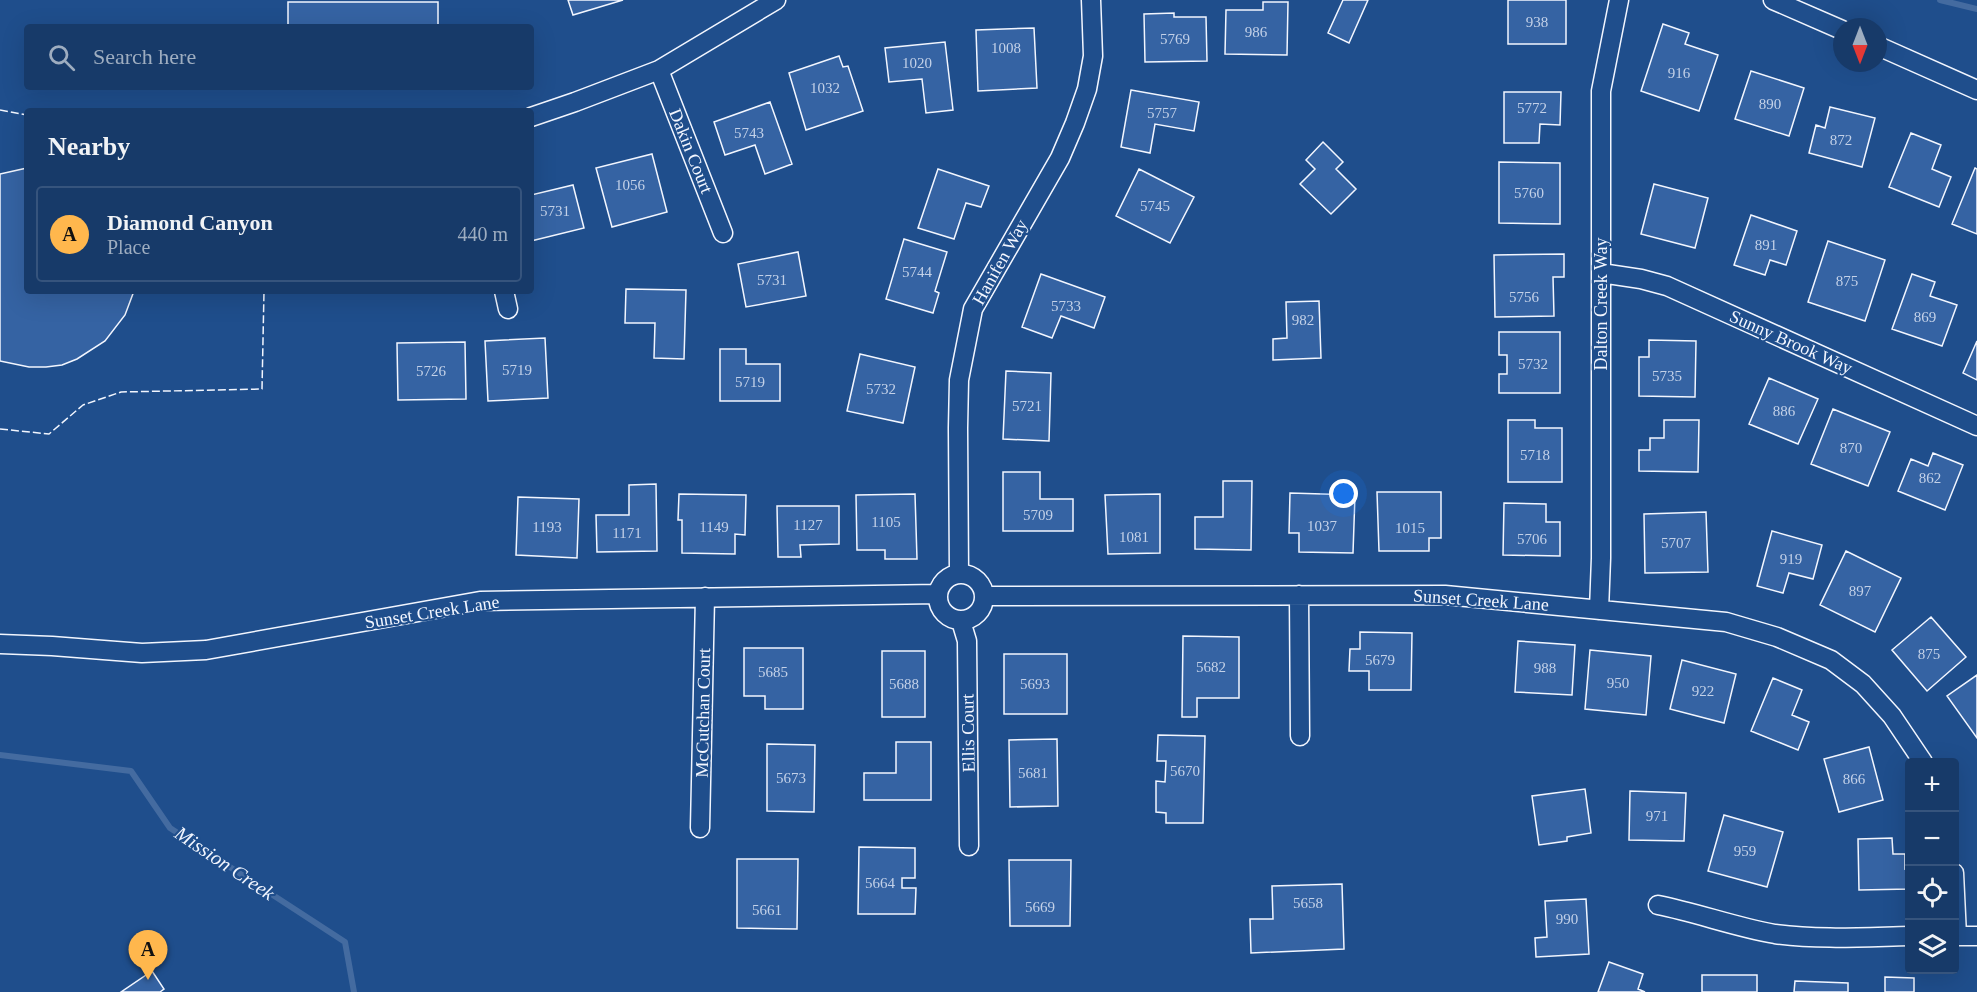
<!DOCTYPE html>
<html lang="en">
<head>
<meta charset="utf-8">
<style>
	body { margin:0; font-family:"Times New Roman",serif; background:#244571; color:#f1f3f6 }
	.controls { position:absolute; right:18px; bottom:18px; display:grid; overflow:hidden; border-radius:6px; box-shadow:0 6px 24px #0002 }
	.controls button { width:54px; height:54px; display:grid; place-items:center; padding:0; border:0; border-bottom:2px solid #36547d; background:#173a69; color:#f1f3f6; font:30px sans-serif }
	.compass { position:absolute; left:1833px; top:18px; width:54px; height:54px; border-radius:50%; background:#173a69; box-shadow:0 6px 24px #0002; rotate:180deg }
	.you { position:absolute; left:1344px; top:494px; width:21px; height:21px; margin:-15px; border:4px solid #fff; border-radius:50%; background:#1a73e8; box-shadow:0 0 0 9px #1a73e833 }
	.badge { display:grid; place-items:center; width:39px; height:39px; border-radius:50%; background:#ffb74d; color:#111; font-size:20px; font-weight:700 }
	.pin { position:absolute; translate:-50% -50px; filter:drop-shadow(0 2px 3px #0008) }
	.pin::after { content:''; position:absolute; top:32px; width:21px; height:18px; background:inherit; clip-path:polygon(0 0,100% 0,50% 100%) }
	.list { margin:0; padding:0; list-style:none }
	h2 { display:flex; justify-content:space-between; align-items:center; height:78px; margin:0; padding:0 24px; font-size:26px }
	h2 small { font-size:20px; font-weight:400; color:#9eadc0 }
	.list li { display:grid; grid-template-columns:39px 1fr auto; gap:18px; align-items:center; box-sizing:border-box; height:96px; margin:0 12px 12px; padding:0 12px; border:2px solid #36547d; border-radius:6px }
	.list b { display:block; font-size:22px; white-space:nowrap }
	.list p { margin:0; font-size:20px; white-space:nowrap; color:#9eadc0 }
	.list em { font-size:20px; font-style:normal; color:#9eadc0 }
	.icon { flex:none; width:33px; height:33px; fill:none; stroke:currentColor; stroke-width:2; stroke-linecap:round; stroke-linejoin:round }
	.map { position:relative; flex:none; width:1977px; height:992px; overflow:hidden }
	.search { position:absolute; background:#173a69; box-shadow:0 6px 24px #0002; left:24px; top:24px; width:510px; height:66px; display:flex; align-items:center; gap:15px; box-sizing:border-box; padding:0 21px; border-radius:6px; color:#9eadc0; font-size:22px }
	.panel { position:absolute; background:#173a69; box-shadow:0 6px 24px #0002; left:24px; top:108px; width:510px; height:186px; border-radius:6px }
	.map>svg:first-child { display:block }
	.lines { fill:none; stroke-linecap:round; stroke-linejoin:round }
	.stream { stroke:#446ba0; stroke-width:6 }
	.building { fill:#3563a3; stroke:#f2f6ff; stroke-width:1.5 }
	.minor-casing { stroke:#f2f6ff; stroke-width:21 }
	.minor { stroke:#1f4e8c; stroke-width:18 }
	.fence { stroke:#f2f6ff; stroke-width:1.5; stroke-dasharray:8 3; stroke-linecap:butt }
	.labels { text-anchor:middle; stroke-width:4.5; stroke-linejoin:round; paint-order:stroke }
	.number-label { font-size:15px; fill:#c3d1e8 }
	.street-label { font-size:18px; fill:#f2f6ff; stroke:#1f4e8c }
	.water-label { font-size:20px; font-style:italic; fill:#f2f6ff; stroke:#1f4e8c }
</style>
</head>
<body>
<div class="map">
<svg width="1977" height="992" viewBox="0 0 1977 992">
	<rect width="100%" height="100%" fill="#1f4e8c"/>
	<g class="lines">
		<!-- stream -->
		<path class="stream" d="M1940,0L1977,9
			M0,755L131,771L170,828L345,942L354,992"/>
	</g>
	<!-- building -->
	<path class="building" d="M568,0H623L573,15Z
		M1343,0H1368L1349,43L1328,33Z
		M1508,0H1566V44H1508Z
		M288,2H438V27H288Z
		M1263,2H1288L1287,55L1225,54L1226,10H1263Z
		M1174,13V17H1206L1207,61L1145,62L1144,14Z
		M1663,24L1689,33L1685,44L1718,55L1699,111L1641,91Z
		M1034,28L1037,88L978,91L976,30Z
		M945,42L953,110L926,113L922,79L889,82L885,48Z
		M839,56L843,67L848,66L863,111L806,130L789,73Z
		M1751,71L1804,88L1789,136L1735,119Z
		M1131,90L1199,102L1194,131L1155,124L1150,153L1121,147Z
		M1504,92H1561L1560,125L1540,124L1539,143H1504Z
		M770,102L792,164L765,174L755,145L725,155L714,122Z
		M1830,107L1875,118L1862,167L1809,153L1816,125L1825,128Z
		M1911,133L1941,145L1932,169L1951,177L1939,207L1889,187Z
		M1323,142L1343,162L1336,169L1356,189L1331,214L1300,184L1315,169L1306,160Z
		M652,154L667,212L612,227L596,168Z
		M1499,162L1560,163V224L1499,223Z
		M27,168V291H134L125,315L105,341L77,359L62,365L46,367H29L0,361V174Z
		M1975,168L1977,169V234L1952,224Z
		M938,169L989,186L981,207L966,203L954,239L918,228Z
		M1139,169L1194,197L1170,243L1116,216Z
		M1654,184L1708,198L1695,248L1641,234Z
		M573,185L584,228L531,241V195Z
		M1751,215L1797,231L1786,265L1770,260L1765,275L1734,265Z
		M904,239L947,252L935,291L939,293L933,313L886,299Z
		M1828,241L1885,260L1865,321L1808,302Z
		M798,252L806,296L746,307L738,264Z
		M1564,254V277H1553L1554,316L1495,317L1494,255Z
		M1041,274L1105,297L1094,328L1061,316L1052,338L1022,327Z
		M1912,274L1935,282L1930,296L1957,305L1942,346L1892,329Z
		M626,289L686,290L684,359L654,358L655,323H625Z
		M1319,301L1321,358L1273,360V339L1287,338L1286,302Z
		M1499,332H1560V393H1499V374H1507V355H1499Z
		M545,338L548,398L488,401L485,341Z
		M1649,340L1696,341L1695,397L1639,396V357H1649Z
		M1977,341V380L1963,373Z
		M465,342L466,399L398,400L397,343Z
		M720,349H746V364H780V401H720Z
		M860,354L915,367L903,423L847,411Z
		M1006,371L1051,373L1049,441L1003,439Z
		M1769,378L1818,399L1798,444L1749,424Z
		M1833,409L1890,432L1868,486L1811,464Z
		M1508,420H1535V428H1562V482H1508Z
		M1664,420H1699L1698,472L1639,471V450H1650V438H1664Z
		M1933,453L1963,465L1945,510L1898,491L1911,459L1928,466Z
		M1003,472H1040V499H1073V531H1003Z
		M1223,481H1252L1251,550L1195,549V517H1223Z
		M656,484L657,551L597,552L596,515H629V485Z
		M1377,492H1441V538H1429V551H1379Z
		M1290,493L1355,495L1353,553L1299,552V533H1289Z
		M679,494L746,495L745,535L735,534V554L682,553V520H678Z
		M915,494L917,559H885V550H857L856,495Z
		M1160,494V553L1108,554L1105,495Z
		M518,497L579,499L577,558L516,555Z
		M1504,503L1546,504V522H1560V556L1503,555Z
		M777,506H839V544L800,545L801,557H778Z
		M1706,512L1708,572L1645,573L1644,514Z
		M1772,531L1822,545L1813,579L1789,573L1783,593L1757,586Z
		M1846,551L1901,578L1875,632L1820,605Z
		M1931,617L1966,657L1927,691L1892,650Z
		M1360,632L1412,633L1411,690H1369V671H1349L1350,649H1360Z
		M1183,636L1239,637V698H1197V717H1182Z
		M1518,641L1575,645L1572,695L1515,692Z
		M744,648H803V709H765V696H744Z
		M1590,650L1651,656L1646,715L1585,709Z
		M882,651H925V717H882Z
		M1004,654H1067V714H1004Z
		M1682,660L1736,674L1724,723L1670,709Z
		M1977,675V738L1947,696Z
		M1773,678L1802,690L1792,715L1809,722L1798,750L1751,731Z
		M1158,735L1205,736L1203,823H1166V813L1156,812V781L1165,782L1166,761H1157Z
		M1057,739L1058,806L1010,807L1009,740Z
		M896,742H931V800H864V773H896Z
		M767,744L815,745L814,812L767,811Z
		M1869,747L1883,800L1839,812L1824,759Z
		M1585,789L1591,833L1567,837V841L1539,845L1532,796Z
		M1630,791L1686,793L1684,841L1629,840Z
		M1724,815L1783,832L1767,887L1708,871Z
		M1892,838L1893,854H1905V869L1910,868V889L1859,890L1858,839Z
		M859,847L915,848V878H902V888H916L915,914H858Z
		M737,859H798L797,929L737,928Z
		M1009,860H1071L1070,926H1010Z
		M1342,884L1344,949L1251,953L1250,919H1273L1272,886Z
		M1586,899L1589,954L1536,957L1535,938L1547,937L1545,901Z
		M1609,962L1643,974L1638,989L1645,992H1598Z
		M152,971L164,989L160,992H121Z
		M1702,975H1757V992H1702Z
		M1885,977L1914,978V992H1885Z
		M1795,981L1848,983V992H1794Z"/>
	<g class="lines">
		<!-- minor casing -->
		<g class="minor-casing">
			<path id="minor" d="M1773,0L1842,30
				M1878,46L1977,90
				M659,70L723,233
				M531,117L575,102L659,70L776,0
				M1601,273L1641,279L1667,286L1977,426
				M504,291L508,309
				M938 597a23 23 0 1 1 46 0a23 23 0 1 1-46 0Z
				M959,574L958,428L959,380L973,309L1060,158L1075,123L1087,89L1093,56L1091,0
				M1299,595L1300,736
				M984,596L1445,595L1726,622L1777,637L1831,660L1863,684L1892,716L1923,762
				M1599,610L1601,558V91L1619,0
				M961,621L967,641L969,846
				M0,644L52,646L142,653L206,650L480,601L938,594
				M700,828L705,597
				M1954,873L1957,936
				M1658,905C1698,913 1735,927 1775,934C1819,940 1865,937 1910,936
				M1954,936H1977"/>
		</g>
		<!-- minor -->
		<use href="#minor" class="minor"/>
		<!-- fence -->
		<path class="fence" d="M0,110L27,115
			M0,429L49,434L83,405L121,392L262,389L264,291"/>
	</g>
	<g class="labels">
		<!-- number labels -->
		<g class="number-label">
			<text x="1537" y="27">938</text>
			<text x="1256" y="37">986</text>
			<text x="1175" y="44">5769</text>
			<text x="1006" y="53">1008</text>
			<text x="917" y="68">1020</text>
			<text x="1679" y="78">916</text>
			<text x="825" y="93">1032</text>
			<text x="1770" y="109">890</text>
			<text x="1532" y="113">5772</text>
			<text x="1162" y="118">5757</text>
			<text x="749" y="138">5743</text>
			<text x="1841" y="145">872</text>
			<text x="630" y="190">1056</text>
			<text x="1529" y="198">5760</text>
			<text x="1155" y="211">5745</text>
			<text x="555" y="216">5731</text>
			<text x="1766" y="250">891</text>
			<text x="917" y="277">5744</text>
			<text x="772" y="285">5731</text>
			<text x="1847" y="286">875</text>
			<text x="1524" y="302">5756</text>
			<text x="1066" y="311">5733</text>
			<text x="1925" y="322">869</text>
			<text x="1303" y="325">982</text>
			<text x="1533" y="369">5732</text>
			<text x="517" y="375">5719</text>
			<text x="431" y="376">5726</text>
			<text x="1667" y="381">5735</text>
			<text x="750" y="387">5719</text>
			<text x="881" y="394">5732</text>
			<text x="1027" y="411">5721</text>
			<text x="1784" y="416">886</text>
			<text x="1851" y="453">870</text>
			<text x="1535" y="460">5718</text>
			<text x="1930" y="483">862</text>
			<text x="1038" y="520">5709</text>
			<text x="886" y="527">1105</text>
			<text x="808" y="530">1127</text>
			<text x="1322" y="531">1037</text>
			<text x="547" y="532">1193</text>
			<text x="714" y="532">1149</text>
			<text x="1410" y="533">1015</text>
			<text x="627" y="538">1171</text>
			<text x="1134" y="542">1081</text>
			<text x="1532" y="544">5706</text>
			<text x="1676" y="548">5707</text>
			<text x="1791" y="564">919</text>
			<text x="1860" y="596">897</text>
			<text x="1929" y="659">875</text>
			<text x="1380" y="665">5679</text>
			<text x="1211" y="672">5682</text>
			<text x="1545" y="673">988</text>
			<text x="773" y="677">5685</text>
			<text x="1618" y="688">950</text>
			<text x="904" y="689">5688</text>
			<text x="1035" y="689">5693</text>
			<text x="1703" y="696">922</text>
			<text x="1185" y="776">5670</text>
			<text x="1033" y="778">5681</text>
			<text x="791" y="783">5673</text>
			<text x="1854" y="784">866</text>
			<text x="1657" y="821">971</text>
			<text x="1745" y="856">959</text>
			<text x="880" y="888">5664</text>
			<text x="1308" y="908">5658</text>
			<text x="1040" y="912">5669</text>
			<text x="767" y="915">5661</text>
			<text x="1567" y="924">990</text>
		</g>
		<!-- street labels -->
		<g class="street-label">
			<text transform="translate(691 151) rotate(68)" y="6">Dakin Court</text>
			<text transform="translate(1000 262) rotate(-61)" y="6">Hanifen Way</text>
			<text transform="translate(1601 304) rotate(-90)" y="6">Dalton Creek Way</text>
			<text transform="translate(1791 342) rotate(24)" y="6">Sunny Brook Way</text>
			<text transform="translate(1481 600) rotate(4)" y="6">Sunset Creek Lane</text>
			<text transform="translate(432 612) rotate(-9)" y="6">Sunset Creek Lane</text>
			<text transform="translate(703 713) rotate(-89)" y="6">McCutchan Court</text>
			<text transform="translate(968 733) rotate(-91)" y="6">Ellis Court</text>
		</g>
		<!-- water labels -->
		<g class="water-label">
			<text transform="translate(225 863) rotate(34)" y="7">Mission Creek</text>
		</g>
	</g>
</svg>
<div class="controls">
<button>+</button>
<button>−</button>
<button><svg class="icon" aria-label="locate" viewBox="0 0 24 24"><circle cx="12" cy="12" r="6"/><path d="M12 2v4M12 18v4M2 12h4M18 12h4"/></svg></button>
<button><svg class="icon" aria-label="layers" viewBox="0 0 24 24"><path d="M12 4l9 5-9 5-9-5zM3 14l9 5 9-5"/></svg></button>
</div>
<svg class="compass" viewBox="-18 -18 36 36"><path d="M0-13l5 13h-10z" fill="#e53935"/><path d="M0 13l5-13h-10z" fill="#9eadc0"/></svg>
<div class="you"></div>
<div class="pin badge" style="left:148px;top:980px">A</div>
<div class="search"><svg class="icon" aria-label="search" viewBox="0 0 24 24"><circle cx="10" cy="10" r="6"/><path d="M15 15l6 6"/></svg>Search here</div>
<section class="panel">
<h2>Nearby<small></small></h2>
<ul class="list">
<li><span class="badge">A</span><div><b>Diamond Canyon</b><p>Place</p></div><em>440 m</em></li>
</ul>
</section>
</div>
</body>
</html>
